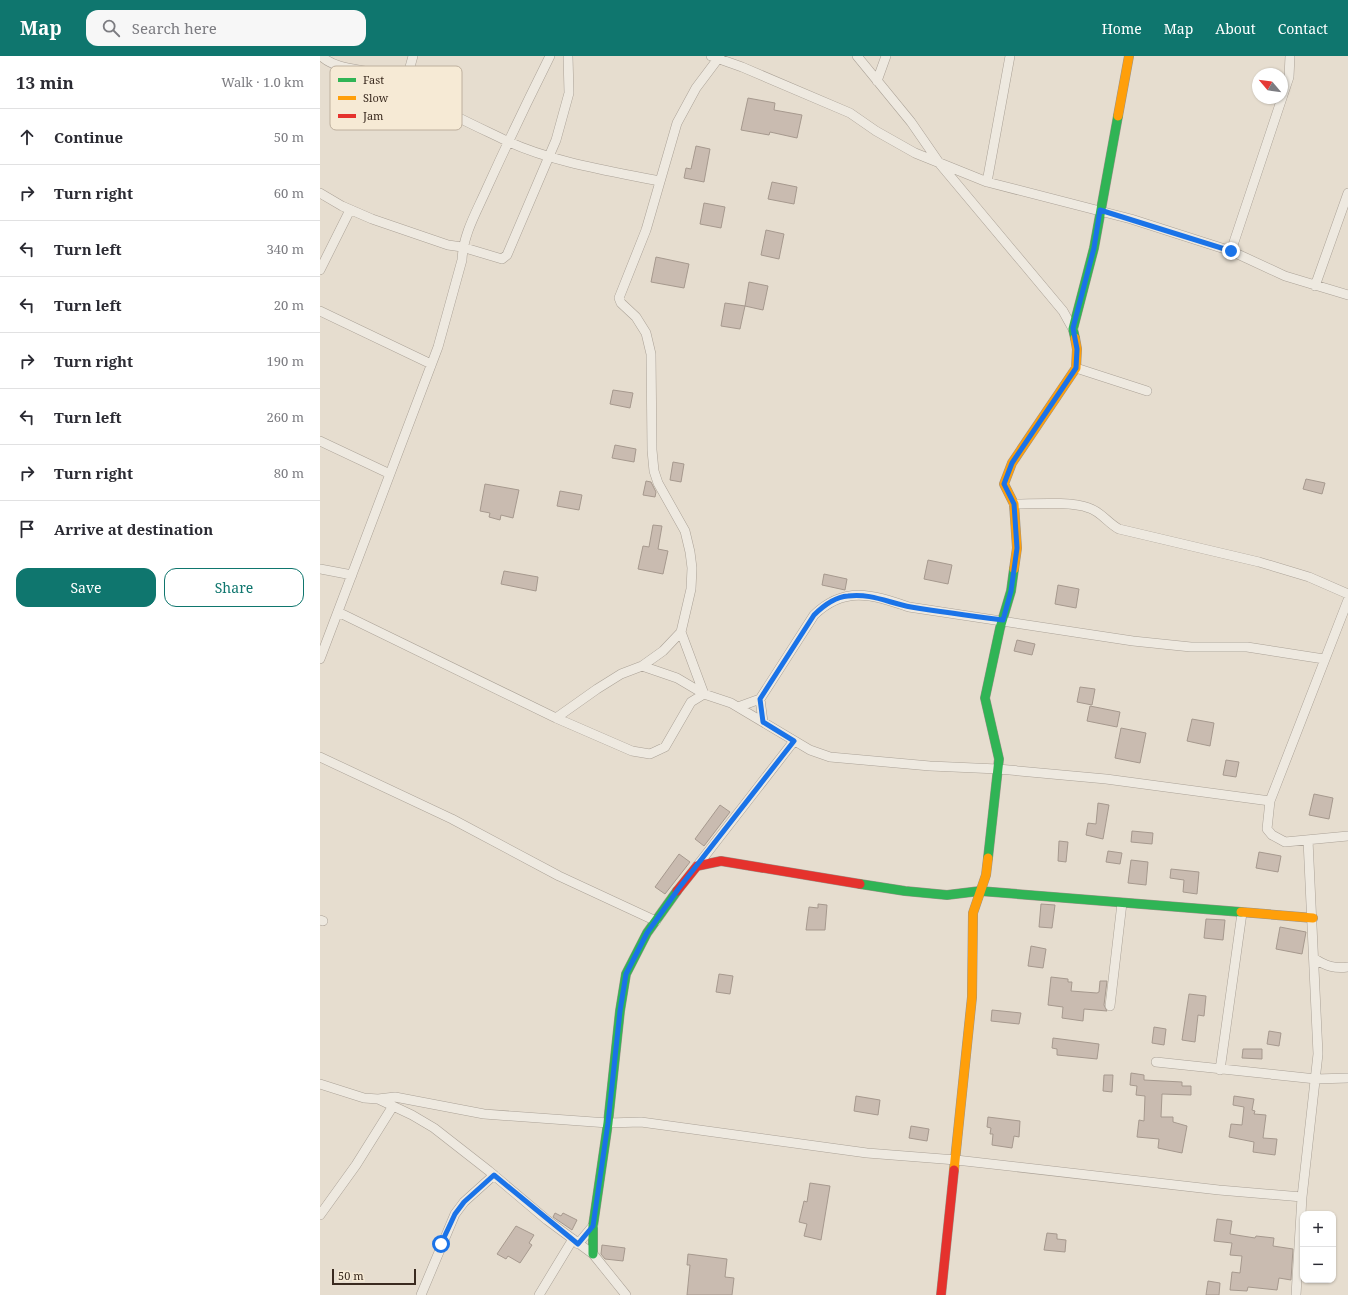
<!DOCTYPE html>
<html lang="en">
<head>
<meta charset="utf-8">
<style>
	body { margin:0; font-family:"Noto Serif",serif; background:#f7f7f7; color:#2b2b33 }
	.controls { position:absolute; right:12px; bottom:12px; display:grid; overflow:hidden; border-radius:8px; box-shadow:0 1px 3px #0004 }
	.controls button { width:36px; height:36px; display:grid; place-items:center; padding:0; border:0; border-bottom:1px solid #e1e1e2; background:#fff; color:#2b2b33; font:20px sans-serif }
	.compass { position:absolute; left:932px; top:12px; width:36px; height:36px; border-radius:50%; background:#fff; box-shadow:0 1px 3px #0004; rotate:299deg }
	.scale { position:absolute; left:12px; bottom:10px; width:84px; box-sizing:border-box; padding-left:4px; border:2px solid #3a2a1f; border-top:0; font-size:11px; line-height:14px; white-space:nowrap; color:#3a2a1f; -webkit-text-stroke:3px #f6ead5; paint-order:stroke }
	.stop { position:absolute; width:12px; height:12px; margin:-9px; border:3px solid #1a73e8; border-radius:50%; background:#fff }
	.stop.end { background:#1a73e8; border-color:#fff; box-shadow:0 1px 4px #0008 }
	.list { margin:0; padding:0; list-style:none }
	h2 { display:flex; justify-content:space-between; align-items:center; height:52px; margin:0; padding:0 16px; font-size:17px }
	h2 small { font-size:13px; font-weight:400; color:#7c7c81 }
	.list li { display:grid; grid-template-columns:26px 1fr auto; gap:12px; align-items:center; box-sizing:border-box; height:56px; padding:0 16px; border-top:1px solid #e1e1e2 }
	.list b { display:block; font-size:15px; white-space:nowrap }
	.list em { font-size:13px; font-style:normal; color:#7c7c81 }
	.actions { display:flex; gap:8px; padding:12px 16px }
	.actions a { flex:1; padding:9px 0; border:1px solid #0f766e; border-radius:12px; text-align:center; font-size:14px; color:#0f766e }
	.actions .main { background:#0f766e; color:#fff }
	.icon { flex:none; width:22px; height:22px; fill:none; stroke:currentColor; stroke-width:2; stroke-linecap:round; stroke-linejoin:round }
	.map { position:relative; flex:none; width:1028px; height:1239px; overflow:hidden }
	header { display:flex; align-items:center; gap:24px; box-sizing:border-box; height:56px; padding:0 20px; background:#0f766e; color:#fff }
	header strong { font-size:19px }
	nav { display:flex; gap:22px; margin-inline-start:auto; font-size:14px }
	.search { width:280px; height:36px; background:#f7f7f7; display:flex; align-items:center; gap:10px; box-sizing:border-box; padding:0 14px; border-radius:12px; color:#7c7c81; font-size:15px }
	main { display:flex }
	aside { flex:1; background:#fff }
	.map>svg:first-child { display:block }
	.building { fill:#c9bbb0; stroke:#a6998e }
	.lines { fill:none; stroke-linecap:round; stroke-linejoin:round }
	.street-casing { stroke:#aba297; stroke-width:10 }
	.fast-casing { stroke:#9b9288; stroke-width:10 }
	.slow-casing { stroke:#9b9288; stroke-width:10 }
	.jam-casing { stroke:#9b9288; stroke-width:10 }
	.street { stroke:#eee9e0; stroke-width:9 }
	.fast { stroke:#30b455; stroke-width:9 }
	.slow { stroke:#ff9f0a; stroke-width:9 }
	.jam { stroke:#e5322d; stroke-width:9 }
	.route { stroke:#1a73e8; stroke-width:5 }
	.key { fill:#f6ead5; stroke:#beb09e; stroke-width:1 }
	.key-label { font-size:11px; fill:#3a2a1f }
</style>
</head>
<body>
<header>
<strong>Map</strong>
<div class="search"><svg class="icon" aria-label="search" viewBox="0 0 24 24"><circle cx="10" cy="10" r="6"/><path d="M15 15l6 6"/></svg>Search here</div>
<nav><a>Home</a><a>Map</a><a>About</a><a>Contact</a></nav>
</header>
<main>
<aside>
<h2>13 min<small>Walk · 1.0 km</small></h2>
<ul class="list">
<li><svg class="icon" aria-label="ahead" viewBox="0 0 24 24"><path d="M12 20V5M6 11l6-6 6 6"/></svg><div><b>Continue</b></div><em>50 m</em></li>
<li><svg class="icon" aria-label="right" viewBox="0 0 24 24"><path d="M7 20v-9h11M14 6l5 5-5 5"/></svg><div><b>Turn right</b></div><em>60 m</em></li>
<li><svg class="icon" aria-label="left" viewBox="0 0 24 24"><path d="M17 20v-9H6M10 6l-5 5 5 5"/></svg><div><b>Turn left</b></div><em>340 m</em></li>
<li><svg class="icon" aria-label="left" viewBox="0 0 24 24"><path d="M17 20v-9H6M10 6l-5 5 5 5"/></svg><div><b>Turn left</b></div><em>20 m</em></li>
<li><svg class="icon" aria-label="right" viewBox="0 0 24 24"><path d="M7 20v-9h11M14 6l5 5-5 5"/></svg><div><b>Turn right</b></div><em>190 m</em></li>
<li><svg class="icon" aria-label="left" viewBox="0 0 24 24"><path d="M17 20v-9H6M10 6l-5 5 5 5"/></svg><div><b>Turn left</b></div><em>260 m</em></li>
<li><svg class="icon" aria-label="right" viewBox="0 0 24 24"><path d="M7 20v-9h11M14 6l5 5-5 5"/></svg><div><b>Turn right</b></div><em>80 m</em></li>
<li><svg class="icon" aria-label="arrive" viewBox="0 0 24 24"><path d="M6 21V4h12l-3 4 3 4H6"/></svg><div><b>Arrive at destination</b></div></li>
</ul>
<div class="actions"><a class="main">Save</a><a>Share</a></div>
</aside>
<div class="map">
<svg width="1028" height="1239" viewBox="0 0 1028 1239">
	<rect width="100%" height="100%" fill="#e6ddcf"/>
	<!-- building -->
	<path class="building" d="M428,42L455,47L454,54L482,59L477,82L450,76L449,79L421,74Z
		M376,90L390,93L384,126L364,122L366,112L371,113Z
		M452,126L477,131L474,148L448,143Z
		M384,147L405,151L401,172L380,168Z
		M446,174L464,178L459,203L441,199Z
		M336,201L369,208L364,232L331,226Z
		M429,226L448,230L443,254L425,250Z
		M405,247L425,250L420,273L401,270Z
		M293,334L313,337L310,352L290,348Z
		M295,389L316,393L314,406L292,402Z
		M353,406L364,408L361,426L350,424Z
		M986,423L1005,427L1002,438L983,433Z
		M326,425L331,426L336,436L335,441L323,439Z
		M165,428L199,434L193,462L181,459L180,464L169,461L170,457L160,455Z
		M240,435L262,439L259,454L237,450Z
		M333,469L342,470L338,493L348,495L343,518L318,513L323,490L329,491Z
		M608,504L632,509L628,528L604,523Z
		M184,515L218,521L216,535L181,528Z
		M504,518L527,523L525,534L502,529Z
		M738,529L759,533L756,552L735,548Z
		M697,584L715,588L712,599L694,595Z
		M760,631L775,633L772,649L757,646Z
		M770,650L800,656L797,671L767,665Z
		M872,663L894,667L890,690L867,685Z
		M801,672L826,677L820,707L795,702Z
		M906,704L919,706L916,721L903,719Z
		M994,738L1013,742L1009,763L989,759Z
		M778,747L789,749L783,783L766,779L768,767L776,768Z
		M400,749L410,756L384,790L375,783Z
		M812,775L833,777L832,788L811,786Z
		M739,785L748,786L746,806L738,805Z
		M788,795L802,797L800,808L786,806Z
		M939,796L961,800L958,816L936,812Z
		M359,798L370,806L345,838L335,831Z
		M811,804L828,806L826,829L808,827Z
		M851,813L879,816L877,838L863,836L864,824L850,822Z
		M498,848L507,849L505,874H486L489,851L498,852Z
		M721,848L735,849L732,872L719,871Z
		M886,863L905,864L903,884L884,882Z
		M960,871L986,876L982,898L956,893Z
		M711,890L726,893L723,912L708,910Z
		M399,918L413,920L410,938L396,936Z
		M731,921L748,923V926H752L751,935L777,937L779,936L780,925H787L784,949L787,955L764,953L763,965L742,962L743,951L728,949Z
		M869,938L886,940L884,960L878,959L875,986L862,984Z
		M672,954L701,957L699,968L671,965Z
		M834,971L846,973L844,989L832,987Z
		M949,975L961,977L959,990L947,988Z
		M733,982L779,988L777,1003L737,999V993L732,992Z
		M923,993H942V1003L922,1002Z
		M811,1017L824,1019V1024L862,1026V1030H871V1039L842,1038L841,1061H853V1066L867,1070L862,1097L838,1092L839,1083L817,1081L819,1064L824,1065L825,1040L816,1039L817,1030L810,1029Z
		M784,1019H793L792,1036L783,1035Z
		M536,1040L560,1044L558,1059L534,1055Z
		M914,1040L934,1043L932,1054L935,1055L934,1058L946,1059L943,1082L957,1083L955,1099L933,1096L934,1086L909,1081L911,1068L922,1069L924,1051L913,1049Z
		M668,1061L700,1065L699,1081L694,1080L692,1092L672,1089L673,1078H670L671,1072L667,1071Z
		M591,1070L609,1073L607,1085L589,1082Z
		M490,1127L510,1130L501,1184L484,1180L487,1168L479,1166L484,1145L487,1146Z
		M235,1157L241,1160L243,1157L257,1164L252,1174L233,1161Z
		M897,1163L912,1165L910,1178L935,1182L936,1180L954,1182L953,1190L973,1193L971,1224L959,1222L957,1234L928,1231L927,1235L910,1234L912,1216L920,1217L922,1200L910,1199L912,1187L894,1185Z
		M196,1170L214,1179L209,1187L212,1189L200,1207L188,1200L186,1203L177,1198Z
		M727,1177L737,1178V1183L746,1184L745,1196L724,1194Z
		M282,1189L305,1192L303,1205L285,1203L281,1198Z
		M368,1198L407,1203L405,1221L414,1222L412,1239H367L370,1209H367Z
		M888,1225L900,1227L899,1239H886Z"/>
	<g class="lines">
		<!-- street casing -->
		<g class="street-casing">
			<path id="street" d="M1,0C19,16 45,12 67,20C81,26 92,35 105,44C131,59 160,72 187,85C232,106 290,115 339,125
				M391,0L422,11L530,57L556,75L595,97L667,126L811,163L911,195L965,220L1028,239
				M537,0L591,66L620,108L743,255L753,273
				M557,25L566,0
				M85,29L93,0
				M667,126L690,0
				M0,137L22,150L52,163L128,189L142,191L182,203L187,199L236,84L249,37L248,0
				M911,195L969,21L970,0
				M0,214L30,154
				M995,230L1028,137
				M0,255L111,308
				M756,312L827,335
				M0,385L70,418
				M694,448C714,448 750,445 769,452C780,455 789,468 799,473L939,506L989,521L1028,538
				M0,513L32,519
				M1028,544L950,745L947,773L952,779L965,786L1028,780
				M18,556L236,662L312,695L330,698L345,691L371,646L384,638
				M361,576L384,638
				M0,603L118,291L142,204C143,178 157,155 167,132C187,88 208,44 230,0
				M322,610L357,622L384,638L411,647L490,694L510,701L610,710L678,713L786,723L950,745
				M440,643L443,666
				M418,651L440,643L494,559C525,529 553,539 589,551L813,585L871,591H927L1004,603
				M236,662L277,633L301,618L322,610L343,595L361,576L371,533L372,512L370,496L365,475L338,427L334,415L332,394L331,298L326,277L316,261L301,247L299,242L326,174L357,67L376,32L400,0
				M0,701L132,763L239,820L336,865
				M377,810L474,685
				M0,864L3,865
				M995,903C1006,910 1015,913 1028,911
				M790,950L802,847
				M836,1006L996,1023L1028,1022
				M900,1014L922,857
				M0,1028L44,1042L58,1043L75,1041L164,1058L288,1067L321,1066L547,1097L636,1104L899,1134L982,1141
				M58,1043L92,1059L114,1072L169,1115L227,1164L273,1198L306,1239
				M0,1159L36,1109L73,1050
				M258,1188L273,1170
				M101,1239L135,1158L144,1146L174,1119
				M219,1239L253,1183
				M976,1239L982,1141L998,998L988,784"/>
		</g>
		<!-- fast casing -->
		<g class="fast-casing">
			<path id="fast" d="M755,282L753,273L774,192L798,60
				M668,802L679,703L665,642L680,572L691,535L694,513
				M540,828L585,835L627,839L660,835L921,856
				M273,1198V1170L288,1067L300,955L306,918L327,877L357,835"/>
		</g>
		<!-- slow casing -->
		<g class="slow-casing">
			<path id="slow" d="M798,60L809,0
				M694,513L697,492L694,448L684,428L692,407L756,312L757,293L755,282
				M921,856L993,862
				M634,1114L652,941L653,857L666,819L668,802"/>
		</g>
		<!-- jam casing -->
		<g class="jam-casing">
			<path id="jam" d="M357,835L377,810L401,805L540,828
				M621,1239L634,1114"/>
		</g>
		<!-- street -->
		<use href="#street" class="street"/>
		<!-- fast -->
		<use href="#fast" class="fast"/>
		<!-- slow -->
		<use href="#slow" class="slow"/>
		<!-- jam -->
		<use href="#jam" class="jam"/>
	</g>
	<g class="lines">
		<!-- route -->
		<path class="route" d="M121,1188L135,1158L144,1146L174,1119L258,1188L273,1170L288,1067L300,955L306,918L327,877L359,832L474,685L443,666L440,643L494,559C503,550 515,541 528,540C551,537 569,547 591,551C622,556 652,560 683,564L691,535L697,492L694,448L684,428L692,407L756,312L757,293L753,272L774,192L780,154L911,195"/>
	</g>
	<!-- legend -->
	<rect x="10" y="10" width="132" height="64" rx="6" class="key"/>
	<rect x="18" y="22" width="18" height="4" fill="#30b455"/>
	<rect x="18" y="40" width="18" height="4" fill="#ff9f0a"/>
	<rect x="18" y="58" width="18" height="4" fill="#e5322d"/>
	<g class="key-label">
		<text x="43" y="28">Fast</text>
		<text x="43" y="46">Slow</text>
		<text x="43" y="64">Jam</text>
	</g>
</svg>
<div class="controls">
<button>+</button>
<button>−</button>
</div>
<svg class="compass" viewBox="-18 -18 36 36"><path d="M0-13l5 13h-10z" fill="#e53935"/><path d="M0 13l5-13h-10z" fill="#7c7c81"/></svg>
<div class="scale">50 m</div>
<div class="stop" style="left:121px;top:1188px"></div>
<div class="stop end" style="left:911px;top:195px"></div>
</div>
</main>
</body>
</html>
